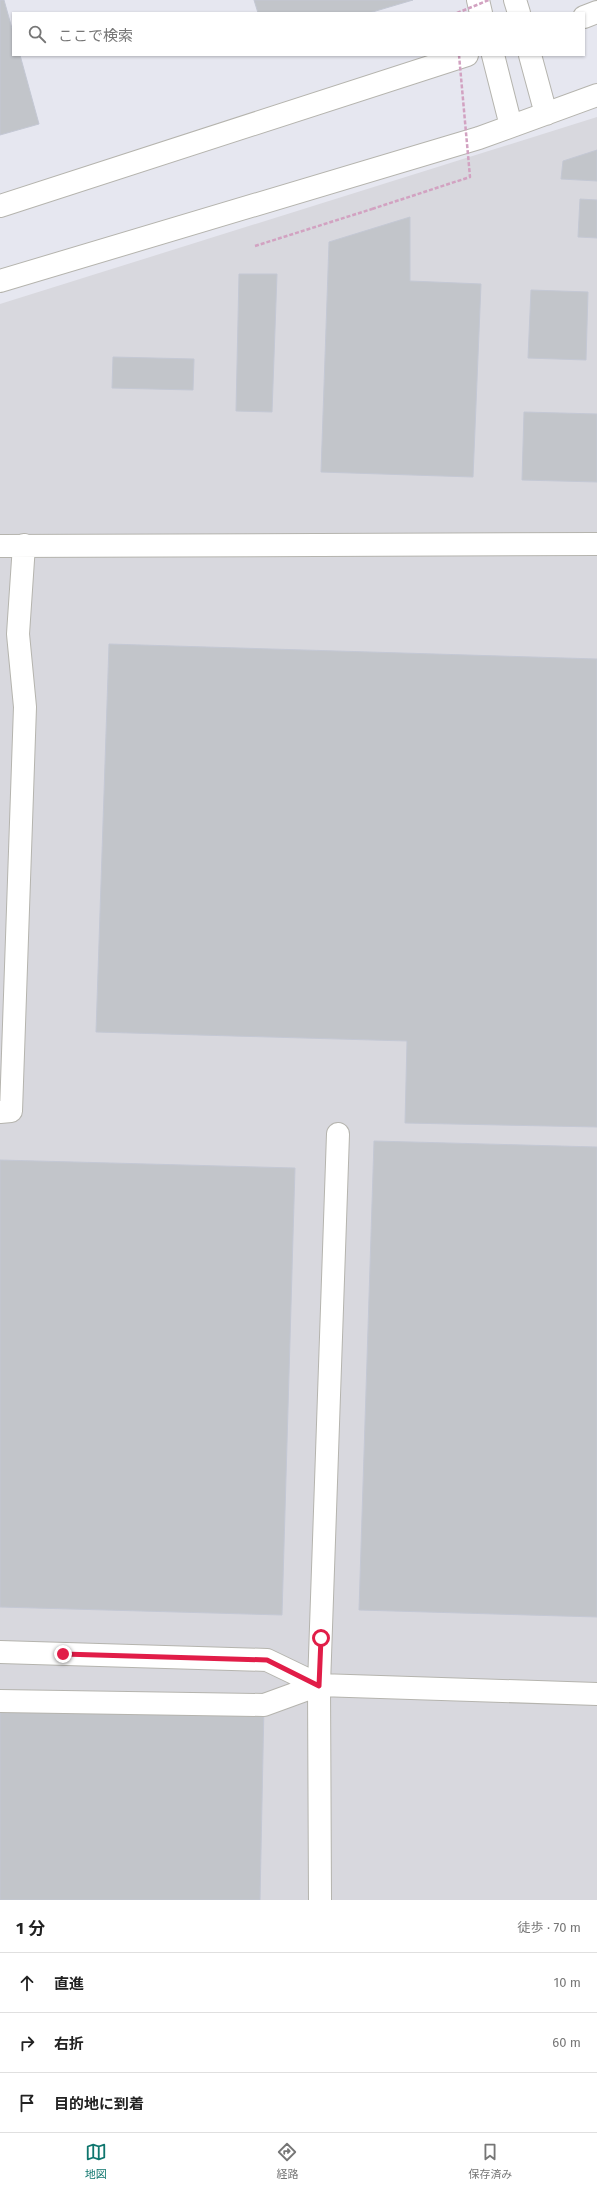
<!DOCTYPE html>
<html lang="ja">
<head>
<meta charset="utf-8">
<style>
	body { margin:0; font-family:"Fira Sans","Noto Sans JP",sans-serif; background:#f6f6f6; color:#222 }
	.stop { position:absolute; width:12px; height:12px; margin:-9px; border:3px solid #e11d48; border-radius:50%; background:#fff }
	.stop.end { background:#e11d48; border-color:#fff; box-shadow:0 1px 4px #0008 }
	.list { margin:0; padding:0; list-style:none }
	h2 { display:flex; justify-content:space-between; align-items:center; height:52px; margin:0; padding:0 16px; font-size:17px }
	h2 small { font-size:13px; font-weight:400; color:#767676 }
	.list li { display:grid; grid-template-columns:26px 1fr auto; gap:12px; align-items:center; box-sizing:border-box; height:60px; padding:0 16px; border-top:1px solid #e0e0e0 }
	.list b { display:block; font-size:15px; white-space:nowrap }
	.list em { font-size:13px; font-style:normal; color:#767676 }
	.icon { flex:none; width:22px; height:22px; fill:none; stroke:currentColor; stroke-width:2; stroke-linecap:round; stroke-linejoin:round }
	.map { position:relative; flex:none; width:597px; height:1900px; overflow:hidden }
	.search { position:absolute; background:#fff; box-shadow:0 1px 3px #0004; left:12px; right:12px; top:12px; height:44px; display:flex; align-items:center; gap:10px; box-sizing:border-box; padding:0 14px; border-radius:0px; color:#767676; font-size:15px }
	.sheet { height:232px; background:#fff }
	nav { display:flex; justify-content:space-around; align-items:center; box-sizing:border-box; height:56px; border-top:1px solid #e0e0e0; background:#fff; font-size:11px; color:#767676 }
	nav a { display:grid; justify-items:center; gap:2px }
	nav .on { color:#0f766e }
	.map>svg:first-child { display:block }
	.industrial { fill:#d8d8de }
	.building { fill:#c2c5ca; stroke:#c4c8d4 }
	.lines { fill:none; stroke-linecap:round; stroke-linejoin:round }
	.minor-casing { stroke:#b5b4ae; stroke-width:24 }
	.path { stroke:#d2a2c1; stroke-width:2.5; stroke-dasharray:4 2; stroke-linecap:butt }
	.minor { stroke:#fff; stroke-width:22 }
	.path-bridge { stroke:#d2a2c1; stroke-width:2.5; stroke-dasharray:4 2; stroke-linecap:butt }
	.route { stroke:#e11d48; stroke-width:5 }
</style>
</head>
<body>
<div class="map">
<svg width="597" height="1900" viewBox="0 0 597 1900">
	<rect width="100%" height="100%" fill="#e6e7f0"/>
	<!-- industrial -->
	<path class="industrial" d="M597,117V1900H0V304Z"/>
	<!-- building -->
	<path class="building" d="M0,0H4L13,32V55H20L39,124L0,135Z
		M254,0H413L369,13H258Z
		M597,150V181L561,179L563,161Z
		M580,199L597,200V238L578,237Z
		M410,217V281L481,284L473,477L321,472L329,242Z
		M239,274H277L272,412L236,411Z
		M531,290L588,292L586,360L528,358Z
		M113,357L194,359L193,390L112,388Z
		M524,412L597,414V482L522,480Z
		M109,644L597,659V1127L405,1123L407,1041L96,1032Z
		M374,1141L597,1147V1617L359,1610Z
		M0,1160L295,1168L282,1615L0,1607Z
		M0,1701L264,1705L260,1900H0Z"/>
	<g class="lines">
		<!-- minor casing -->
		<g class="minor-casing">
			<path id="minor" d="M478,0L481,13
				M515,0L519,13
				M584,17L597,12
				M493,55L511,126
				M530,55L546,114
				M0,206L467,55
				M0,281L479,138L597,95
				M0,546L597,544
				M0,1112L11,1111L25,707L18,634L24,545
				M0,1652L267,1660L319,1685
				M0,1701L264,1705L319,1685L597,1694
				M320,1900L319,1685L338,1134"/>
		</g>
		<!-- path -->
		<path class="path" d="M255,246L372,209"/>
		<!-- minor -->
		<use href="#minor" class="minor"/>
		<!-- path-bridge -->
		<path class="path-bridge" d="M457,13L489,0
			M372,209L470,177L459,55"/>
	</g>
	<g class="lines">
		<!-- route -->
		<path class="route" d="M63,1654L267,1660L319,1686L321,1638"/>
	</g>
</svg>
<div class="stop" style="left:321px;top:1638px"></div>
<div class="stop end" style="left:63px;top:1654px"></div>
<div class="search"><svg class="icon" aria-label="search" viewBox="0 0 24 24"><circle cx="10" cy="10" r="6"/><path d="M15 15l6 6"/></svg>ここで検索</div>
</div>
<section class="sheet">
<h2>1 分<small>徒歩 · 70 m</small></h2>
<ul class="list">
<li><svg class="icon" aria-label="ahead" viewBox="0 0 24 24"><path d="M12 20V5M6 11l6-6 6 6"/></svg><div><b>直進</b></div><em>10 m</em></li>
<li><svg class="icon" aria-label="right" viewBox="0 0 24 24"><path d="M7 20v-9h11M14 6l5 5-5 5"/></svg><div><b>右折</b></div><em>60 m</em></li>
<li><svg class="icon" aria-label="arrive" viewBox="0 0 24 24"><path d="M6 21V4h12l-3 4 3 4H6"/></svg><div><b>目的地に到着</b></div></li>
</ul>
</section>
<nav>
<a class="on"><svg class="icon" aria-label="map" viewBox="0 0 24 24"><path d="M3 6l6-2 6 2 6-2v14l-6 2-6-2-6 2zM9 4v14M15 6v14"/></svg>地図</a>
<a><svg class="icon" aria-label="directions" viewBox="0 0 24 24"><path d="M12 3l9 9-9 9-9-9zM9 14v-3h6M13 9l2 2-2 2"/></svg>経路</a>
<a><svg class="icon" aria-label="saved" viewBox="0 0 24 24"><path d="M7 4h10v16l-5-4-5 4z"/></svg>保存済み</a>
</nav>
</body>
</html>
